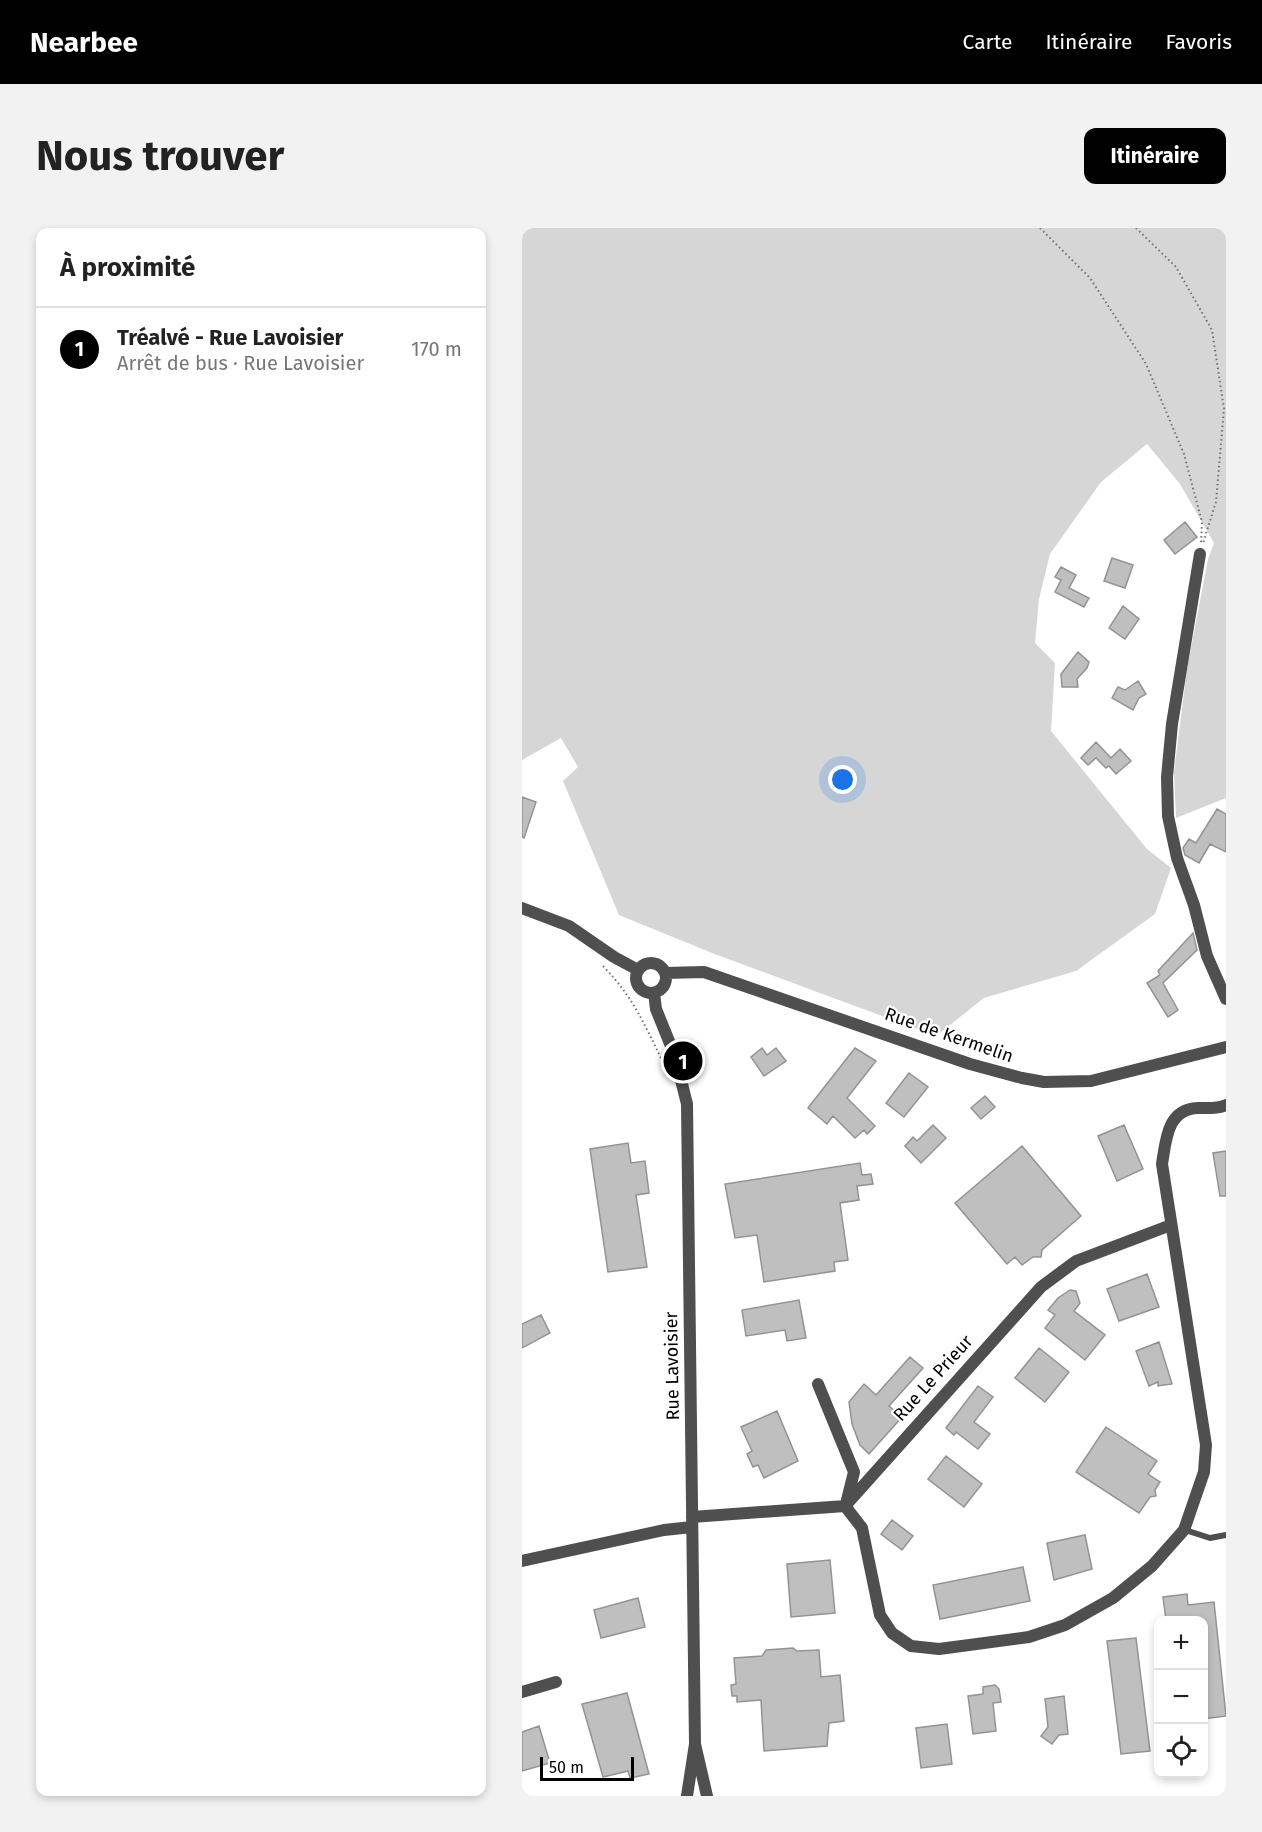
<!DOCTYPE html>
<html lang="fr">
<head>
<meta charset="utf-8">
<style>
	body { margin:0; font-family:"Fira Sans",sans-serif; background:#f2f2f2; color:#222 }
	.controls { position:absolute; right:18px; bottom:18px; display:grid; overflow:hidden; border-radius:12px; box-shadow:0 3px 9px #0003 }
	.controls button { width:54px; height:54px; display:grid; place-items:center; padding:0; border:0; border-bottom:2px solid #e0e0e0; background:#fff; color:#222; font:30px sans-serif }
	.scale { position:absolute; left:18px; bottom:15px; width:94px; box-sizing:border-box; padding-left:6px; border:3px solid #000; border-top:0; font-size:16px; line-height:21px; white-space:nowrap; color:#000; -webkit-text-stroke:4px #fff; paint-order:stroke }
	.you { position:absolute; left:321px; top:552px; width:21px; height:21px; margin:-15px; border:4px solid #fff; border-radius:50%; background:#1a73e8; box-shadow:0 0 0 9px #1a73e833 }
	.badge { display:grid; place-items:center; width:39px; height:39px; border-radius:50%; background:#000; color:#fff; font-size:20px; font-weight:700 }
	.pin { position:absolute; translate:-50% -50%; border:3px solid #fff; box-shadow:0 2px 6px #0006 }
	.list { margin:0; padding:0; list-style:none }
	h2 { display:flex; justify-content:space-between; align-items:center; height:78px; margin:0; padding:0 24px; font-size:26px }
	h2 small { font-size:20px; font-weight:400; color:#767676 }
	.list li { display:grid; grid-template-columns:39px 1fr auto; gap:18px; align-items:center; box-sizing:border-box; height:84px; padding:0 24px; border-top:2px solid #e0e0e0 }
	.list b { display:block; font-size:22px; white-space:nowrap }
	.list p { margin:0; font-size:20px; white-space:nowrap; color:#767676 }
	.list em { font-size:20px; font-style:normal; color:#767676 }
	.icon { flex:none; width:33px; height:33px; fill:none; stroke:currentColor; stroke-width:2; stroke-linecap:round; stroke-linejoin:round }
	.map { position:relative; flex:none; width:704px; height:1568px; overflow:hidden; border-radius:12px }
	header { display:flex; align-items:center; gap:36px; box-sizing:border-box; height:84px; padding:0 30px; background:#000; color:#fff }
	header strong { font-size:28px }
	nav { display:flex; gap:33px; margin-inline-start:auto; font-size:21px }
	.intro { display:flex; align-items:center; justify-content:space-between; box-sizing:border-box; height:144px; padding:0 36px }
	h1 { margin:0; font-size:42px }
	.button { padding:15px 27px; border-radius:12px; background:#000; color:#fff; font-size:21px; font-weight:700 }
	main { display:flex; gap:36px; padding:0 36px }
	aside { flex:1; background:#fff; border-radius:12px; box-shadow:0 3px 9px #0003 }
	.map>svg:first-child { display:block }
	.green { fill:#d6d6d6 }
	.building { fill:#bfbfbf; stroke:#939393; stroke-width:1.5 }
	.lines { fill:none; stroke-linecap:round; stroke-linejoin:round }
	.path { stroke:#717171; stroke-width:2; stroke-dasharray:1.5 3; stroke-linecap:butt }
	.lane { stroke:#4f4f4f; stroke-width:6 }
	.street { stroke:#4f4f4f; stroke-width:12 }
	.labels { text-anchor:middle; stroke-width:4.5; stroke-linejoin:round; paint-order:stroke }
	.street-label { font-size:18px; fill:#000; stroke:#fff }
</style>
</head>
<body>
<header>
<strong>Nearbee</strong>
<nav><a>Carte</a><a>Itinéraire</a><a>Favoris</a></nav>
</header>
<div class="intro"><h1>Nous trouver</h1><a class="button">Itinéraire</a></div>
<main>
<aside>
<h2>À proximité<small></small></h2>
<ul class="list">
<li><span class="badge">1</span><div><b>Tréalvé - Rue Lavoisier</b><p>Arrêt de bus · Rue Lavoisier</p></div><em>170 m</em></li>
</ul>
</aside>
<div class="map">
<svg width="704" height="1568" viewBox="0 0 704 1568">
	<rect width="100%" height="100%" fill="#fff"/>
	<!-- green -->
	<path class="green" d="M0,0H704V570L654,590L652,544L665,441L686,331L692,315L658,256L625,216L579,254L528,326L517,371L513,415L533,435L529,503L625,621L649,640L633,686L554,743L462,770L414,808L190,725L97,687L41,553L56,539L39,510L0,532Z"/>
	<!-- building -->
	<path class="building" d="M663,294L675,309L653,326L642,312Z
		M590,330L611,337L603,360L582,353Z
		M539,339L554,347L547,360L567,370L562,379L533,364L539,352L533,349Z
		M601,378L617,391L603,411L587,400Z
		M556,424L567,434L565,440L555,451L556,459H540L539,446Z
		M616,453L624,466L617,470L611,482L590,470L596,459L603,462Z
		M574,514L589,530L598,521L609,533L594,546L587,538L584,540L574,530L566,537L559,530Z
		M0,569L14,574L2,610L0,609Z
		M695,581L704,586V624L688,616L677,635L663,627L661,620L667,611L674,615Z
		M671,705L675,722L641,755L656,782L646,789L625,755L638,747L636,743Z
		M240,820L245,827L254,820L264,833L242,848L229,829Z
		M333,820L354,833L325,870L353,898L345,906L342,902L333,910L311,888L305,896L286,880Z
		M387,845L406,859L382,889L364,875Z
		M463,868L473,879L459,891L449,880Z
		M411,897L424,910L399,935L383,918L391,909L395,913Z
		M602,897L621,941L595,953L576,908Z
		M106,915L109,935L123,933L127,965L114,967L125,1039L86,1044L68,921Z
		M500,918L559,988L520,1022L519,1029H511L500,1037L493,1029L485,1036L433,975Z
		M704,923V968H698L691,925Z
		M338,935L340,947L349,946L351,956L335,958L337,972L318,975L326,1032L312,1034L313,1043L242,1054L235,1007L213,1010L203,956Z
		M625,1046L637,1079L597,1093L585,1061Z
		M548,1062L554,1063L558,1075L552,1083L583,1107L563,1132L523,1100L533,1087L526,1082L536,1070Z
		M277,1072L284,1110L265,1113L263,1102L224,1108L220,1082Z
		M19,1087L28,1105L0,1120V1096Z
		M637,1114L650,1156L636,1158V1154L627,1158L614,1123Z
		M517,1120L547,1144L523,1174L493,1150Z
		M388,1129L401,1140L367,1178L380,1189L347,1226L338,1217L330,1196L327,1174L342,1156L354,1167Z
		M456,1158L471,1169L452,1194L468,1206L456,1221L434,1204L432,1207L424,1200Z
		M255,1183L276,1233L242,1250L236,1237L231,1239L225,1226L230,1223L219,1199Z
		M584,1199L635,1233L626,1246L638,1254L633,1262L634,1268L628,1269L617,1285L554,1244Z
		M424,1228L460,1256L442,1279L406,1251Z
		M370,1292L391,1308L380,1322L359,1306Z
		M563,1307L570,1341L532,1352L525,1315Z
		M308,1332L313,1385L269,1389L265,1336Z
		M501,1339L508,1373L418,1391L411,1357Z
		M665,1366L666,1377L692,1374L704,1488L681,1491V1392H644L641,1369Z
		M116,1370L123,1399L79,1410L72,1382Z
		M614,1410L628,1523L599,1526L585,1413Z
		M271,1420L275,1423L297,1422L299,1449L318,1447L322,1493L307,1495L305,1518L242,1523L239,1472L215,1474V1468H210L209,1457L214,1456L212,1430L240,1428L244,1422Z
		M473,1457L477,1461L479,1474L471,1475L474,1503L451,1506L446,1468L461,1466V1459Z
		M105,1465L127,1546L108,1550L106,1543L81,1549L60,1476Z
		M542,1468L546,1506L537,1507L530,1516L519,1508L526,1499L523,1471Z
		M425,1496L430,1536L399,1540L394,1500Z
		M17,1498L28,1535L0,1543V1504Z"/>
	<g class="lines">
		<!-- path -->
		<path class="path" d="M518,0L568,50L624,136L662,226L680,294L679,316
			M614,0L654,39L690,102L702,181L694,274L681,315
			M81,738C112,770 122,796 141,834"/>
		<!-- lane -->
		<path class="lane" d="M663,1302L688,1310L704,1307"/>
		<!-- street -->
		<path class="street" d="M678,326L650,496L645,549L646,588L655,630L672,677L685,728L704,771
			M0,680L47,698L92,729L116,742
			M114 750a15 15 0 1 1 30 0a15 15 0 1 1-30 0Z
			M143,745L182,744L448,836L500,850L522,854L569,853L704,819
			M132,765L134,781L153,828L165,876L173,1516
			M296,1156L332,1244L324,1276
			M323,1278L519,1059L554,1033L649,997
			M170,1289L323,1278L340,1300L358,1387L370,1405L389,1418L417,1421L507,1409L543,1397L591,1370L630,1338L662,1302L682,1244L684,1217L640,936C644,912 645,881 676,880C685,880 696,881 704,877
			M0,1333L142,1302L170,1299
			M0,1464L34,1454
			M165,1568L173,1516L185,1568"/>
	</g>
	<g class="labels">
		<!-- street labels -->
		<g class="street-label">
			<text transform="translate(427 807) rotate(19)" y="6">Rue de Kermelin</text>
			<text transform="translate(150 1138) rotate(-91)" y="6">Rue Lavoisier</text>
			<text transform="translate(411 1150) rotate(-48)" y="6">Rue Le Prieur</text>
		</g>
	</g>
</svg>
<div class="controls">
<button>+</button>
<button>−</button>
<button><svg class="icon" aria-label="locate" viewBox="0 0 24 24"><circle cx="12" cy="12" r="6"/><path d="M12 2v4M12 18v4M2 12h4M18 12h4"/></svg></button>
</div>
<div class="scale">50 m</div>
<div class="you"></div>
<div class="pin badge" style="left:161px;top:833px">1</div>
</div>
</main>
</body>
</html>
